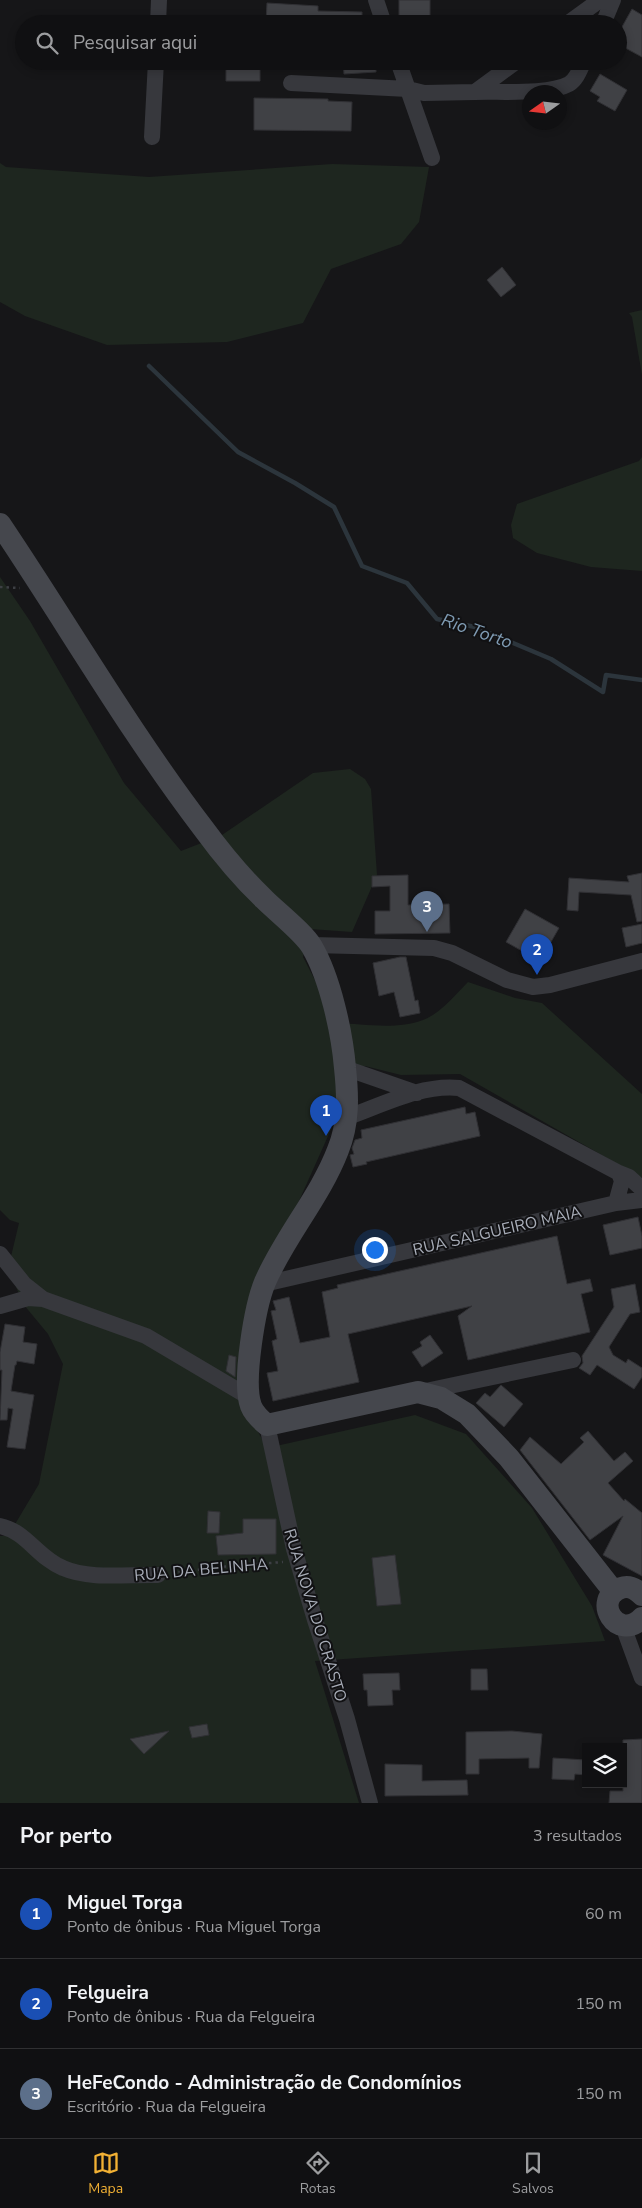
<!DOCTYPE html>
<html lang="pt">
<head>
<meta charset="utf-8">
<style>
	body { margin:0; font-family:"Nunito Sans",sans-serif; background:#1e1e20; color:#f1f3f6 }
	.controls { position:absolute; right:15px; bottom:15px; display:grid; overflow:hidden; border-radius:0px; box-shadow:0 2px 8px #0003 }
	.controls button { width:45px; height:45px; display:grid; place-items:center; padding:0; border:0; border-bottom:1px solid #303032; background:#101012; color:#f1f3f6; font:25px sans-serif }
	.compass { position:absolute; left:522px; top:85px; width:45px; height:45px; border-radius:50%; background:#101012; box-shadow:0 2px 8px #0003; rotate:256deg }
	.you { position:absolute; left:374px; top:1249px; width:18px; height:18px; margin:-12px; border:4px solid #fff; border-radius:50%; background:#1a73e8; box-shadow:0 0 0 8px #1a73e833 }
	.badge { display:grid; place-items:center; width:32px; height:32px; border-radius:50%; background:#f2b134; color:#fff; font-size:16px; font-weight:700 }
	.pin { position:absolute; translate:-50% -41px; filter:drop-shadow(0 1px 2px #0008) }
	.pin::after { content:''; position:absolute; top:26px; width:18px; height:15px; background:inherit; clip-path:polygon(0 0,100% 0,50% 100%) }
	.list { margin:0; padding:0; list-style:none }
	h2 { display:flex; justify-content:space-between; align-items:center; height:65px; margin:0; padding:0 20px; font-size:21px }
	h2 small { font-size:16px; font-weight:400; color:#9c9d9f }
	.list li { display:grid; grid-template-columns:32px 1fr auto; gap:15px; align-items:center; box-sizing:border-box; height:90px; padding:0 20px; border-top:1px solid #303032 }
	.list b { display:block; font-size:19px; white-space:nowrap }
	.list p { margin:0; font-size:16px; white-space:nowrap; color:#9c9d9f }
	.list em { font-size:16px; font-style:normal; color:#9c9d9f }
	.icon { flex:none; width:28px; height:28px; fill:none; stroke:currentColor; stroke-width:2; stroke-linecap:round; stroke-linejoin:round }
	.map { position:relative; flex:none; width:642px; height:1803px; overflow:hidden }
	.search { position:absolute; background:#101012; box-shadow:0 2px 8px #0003; left:15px; right:15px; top:15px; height:55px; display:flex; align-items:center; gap:12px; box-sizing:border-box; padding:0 18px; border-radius:28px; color:#9c9d9f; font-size:19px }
	.sheet { height:335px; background:#101012 }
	nav { display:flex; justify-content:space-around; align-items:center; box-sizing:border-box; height:70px; border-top:1px solid #303032; background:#101012; font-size:14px; color:#9c9d9f }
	nav a { display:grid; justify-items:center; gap:2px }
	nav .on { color:#f2b134 }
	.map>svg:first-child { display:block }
	.green { fill:#1e261f }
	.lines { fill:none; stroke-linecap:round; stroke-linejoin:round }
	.stream { stroke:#2c353c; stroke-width:4.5 }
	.building { fill:#404145; stroke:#303034 }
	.path { stroke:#3d3f44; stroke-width:2.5; stroke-dasharray:2.5 4; stroke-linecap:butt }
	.street { stroke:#37383d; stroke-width:16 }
	.secondary { stroke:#45474d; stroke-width:22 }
	.labels { text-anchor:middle; stroke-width:4; stroke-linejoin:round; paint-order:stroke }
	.street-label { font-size:16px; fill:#a8adb8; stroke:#111113 }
	.water-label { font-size:18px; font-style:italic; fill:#7f9bb3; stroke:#111113 }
</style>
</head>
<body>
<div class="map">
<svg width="642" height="1803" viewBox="0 0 642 1803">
	<rect width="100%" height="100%" fill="#161618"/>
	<!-- green -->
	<path class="green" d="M0,163L6,167L149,177L332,164L429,167L419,222L401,244L331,269L303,323L227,342L107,345L25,316L0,302Z
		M642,310V375L632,317L629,313Z
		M642,457V571L591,567L537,553L513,538L511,525L517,504L639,461Z
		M0,577L30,621L124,783L181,851L222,835L313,773L350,769L365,779L371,789L377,875L352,932L310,929L303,957L337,1023C363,1024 397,1030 423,1020C441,1013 455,995 468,982L515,998L542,1003L642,1094V1178L460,1074L401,1075L365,1066L339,1075L341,1107L244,1324L252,1421L267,1448L415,1415L466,1434L532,1508L592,1606L605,1641L315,1661L359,1803H0V1536H8L39,1484L63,1364L48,1334L24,1305L8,1269L19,1223L10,1220L0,1210Z"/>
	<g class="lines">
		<!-- stream -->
		<path class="stream" d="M149,366L238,452L295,483L334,507L362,566L407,583L437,619L475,627L551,659L603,692L606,675L642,680"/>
	</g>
	<!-- building -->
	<path class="building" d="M399,0H430V24H407V21H399Z
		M267,3L318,6V11L362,12V24H266Z
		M632,9L642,15V57L618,44V34Z
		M226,61H260V81H226Z
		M343,61H376V72L344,74Z
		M600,74L627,90L615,111L597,101L600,97L590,91Z
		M254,98L328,99V101L352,102L351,131L254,130Z
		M502,267L516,285L501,297L487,280Z
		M642,873V921L637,922L631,895L579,892L578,911L567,910L569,878L629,882L627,876Z
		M408,875V905L449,904L450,933L375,934V911H390V886L372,887V876Z
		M525,909L559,928L540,961L506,942Z
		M642,924V943L626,947L622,928Z
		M400,957H406L415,1001L418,1000L420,1013L400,1017L394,992L379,996L373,963Z
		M465,1107L466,1114L475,1112L480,1136L366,1162L367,1164L353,1167L350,1155L354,1154L352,1148L355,1140L362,1138L361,1130Z
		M638,1217L642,1236V1248L610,1255L603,1225Z
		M557,1236L567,1284L590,1279L593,1291L581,1294L590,1332L468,1360L458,1316L472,1306L450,1311L348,1334L359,1382L273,1401L267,1373L278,1371L272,1341L277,1339L271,1311L276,1310L273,1301L289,1297L300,1343L330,1337L322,1292L338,1288L337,1285Z
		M635,1284L640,1312L630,1314L609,1347L613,1355L626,1363L628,1359L642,1368V1377L634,1389L597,1365L590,1375L579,1368L583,1363L582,1356L614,1307L611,1289Z
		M5,1324L25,1327L23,1342L37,1344L34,1364L17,1361L16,1365H15L11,1391L34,1395L25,1449L7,1447L13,1409L8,1408L7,1420H0L2,1370H0V1352Z
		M430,1335L443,1353L422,1367L412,1352L422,1346L420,1342Z
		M229,1355L236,1357L235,1377L226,1371Z
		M501,1385L523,1404L504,1427L476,1403L485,1393L490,1397Z
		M588,1431L614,1461L625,1452L633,1461L608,1483L624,1501L625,1499L642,1513V1576L603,1555L623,1516L590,1540L520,1450L530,1437L561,1464L584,1442L580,1438Z
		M208,1511L220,1512L219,1533H207Z
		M243,1519H276V1554L218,1555L216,1536L243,1533Z
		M395,1555L401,1604L377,1606L372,1558Z
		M471,1669H487L488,1690H471Z
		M399,1673L400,1690H392L393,1705L368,1706L367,1690H364L363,1674Z
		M207,1724L209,1735L192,1738L189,1727Z
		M169,1731L144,1754L130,1739Z
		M512,1731L542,1734L539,1768H529V1758L479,1759V1774H466V1732Z
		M642,1739V1803H609L610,1791H623V1740Z
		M553,1758L586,1760V1775L575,1774L574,1780L552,1779Z
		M385,1764L422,1765V1781L467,1780L468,1795L385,1796Z"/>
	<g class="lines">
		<!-- path -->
		<path class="path" d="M0,587L20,588
			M172,1573L219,1567L283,1562"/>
		<!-- street -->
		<path class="street" d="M376,0L384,24
			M158,24L159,0
			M567,24L600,0
			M603,24L613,0
			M398,61L432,158
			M291,83L408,89L424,93L475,92L517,61
			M475,92C499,91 549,95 569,84C577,79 580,69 584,61
			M152,137L156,61
			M312,945L434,948L452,953L507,980L533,987L550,985L642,961
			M345,1068L417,1093
			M348,1117C382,1105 422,1084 459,1088L619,1173L622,1181L616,1203
			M619,1173L629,1177L642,1189
			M0,1254L24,1284L43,1299L146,1336L249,1397
			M264,1284L616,1203L642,1200
			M0,1306L28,1298L43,1299
			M421,1392L573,1360
			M267,1425L294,1549L315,1620L347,1719L370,1803
			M0,1526C26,1531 38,1558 63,1568C90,1580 129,1574 158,1575
			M623,1626L642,1678"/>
		<!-- secondary -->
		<path class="secondary" d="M0,524C68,625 129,731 203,828C222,854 241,877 264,899C277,912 304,933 312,947C330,978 342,1032 345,1068C348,1096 349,1123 338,1150C320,1197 285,1236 265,1282C255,1306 242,1382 251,1406C254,1414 261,1420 267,1425L418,1392L441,1398L467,1414L509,1458L614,1592
			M642,1595C636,1589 629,1585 621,1588C591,1599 617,1643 642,1618"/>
	</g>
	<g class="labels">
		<!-- street labels -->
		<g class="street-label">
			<text transform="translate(497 1230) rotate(-13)" y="6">RUA SALGUEIRO MAIA</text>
			<text transform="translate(201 1569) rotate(-5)" y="6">RUA DA BELINHA</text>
			<text transform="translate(316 1615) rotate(73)" y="6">RUA NOVA DO CRASTO</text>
		</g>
		<!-- water labels -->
		<g class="water-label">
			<text transform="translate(477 631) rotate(19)" y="6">Rio Torto</text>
		</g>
	</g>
</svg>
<div class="controls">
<button><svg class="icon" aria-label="layers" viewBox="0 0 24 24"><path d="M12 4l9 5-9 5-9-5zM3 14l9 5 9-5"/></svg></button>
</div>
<svg class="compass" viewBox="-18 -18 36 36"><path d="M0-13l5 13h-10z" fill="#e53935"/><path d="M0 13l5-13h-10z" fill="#9c9d9f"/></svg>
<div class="you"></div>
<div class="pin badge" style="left:326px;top:1136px;background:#1a4fb4">1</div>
<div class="pin badge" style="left:537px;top:975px;background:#1a4fb4">2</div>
<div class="pin badge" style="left:427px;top:932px;background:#5c6f8a">3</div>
<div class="search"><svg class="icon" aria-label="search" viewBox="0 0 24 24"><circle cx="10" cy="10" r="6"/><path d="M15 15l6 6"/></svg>Pesquisar aqui</div>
</div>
<section class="sheet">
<h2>Por perto<small>3 resultados</small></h2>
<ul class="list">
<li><span class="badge" style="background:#1a4fb4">1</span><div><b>Miguel Torga</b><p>Ponto de ônibus · Rua Miguel Torga</p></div><em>60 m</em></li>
<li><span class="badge" style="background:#1a4fb4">2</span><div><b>Felgueira</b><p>Ponto de ônibus · Rua da Felgueira</p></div><em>150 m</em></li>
<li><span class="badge" style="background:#5c6f8a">3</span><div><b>HeFeCondo - Administração de Condomínios</b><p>Escritório · Rua da Felgueira</p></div><em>150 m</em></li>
</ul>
</section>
<nav>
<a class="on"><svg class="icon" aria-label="map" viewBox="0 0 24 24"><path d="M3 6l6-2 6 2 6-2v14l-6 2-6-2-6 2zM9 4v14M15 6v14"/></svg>Mapa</a>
<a><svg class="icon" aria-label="directions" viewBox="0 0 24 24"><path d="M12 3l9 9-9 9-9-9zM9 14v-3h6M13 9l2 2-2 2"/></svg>Rotas</a>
<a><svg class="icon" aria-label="saved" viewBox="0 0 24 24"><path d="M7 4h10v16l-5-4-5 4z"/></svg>Salvos</a>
</nav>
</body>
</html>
